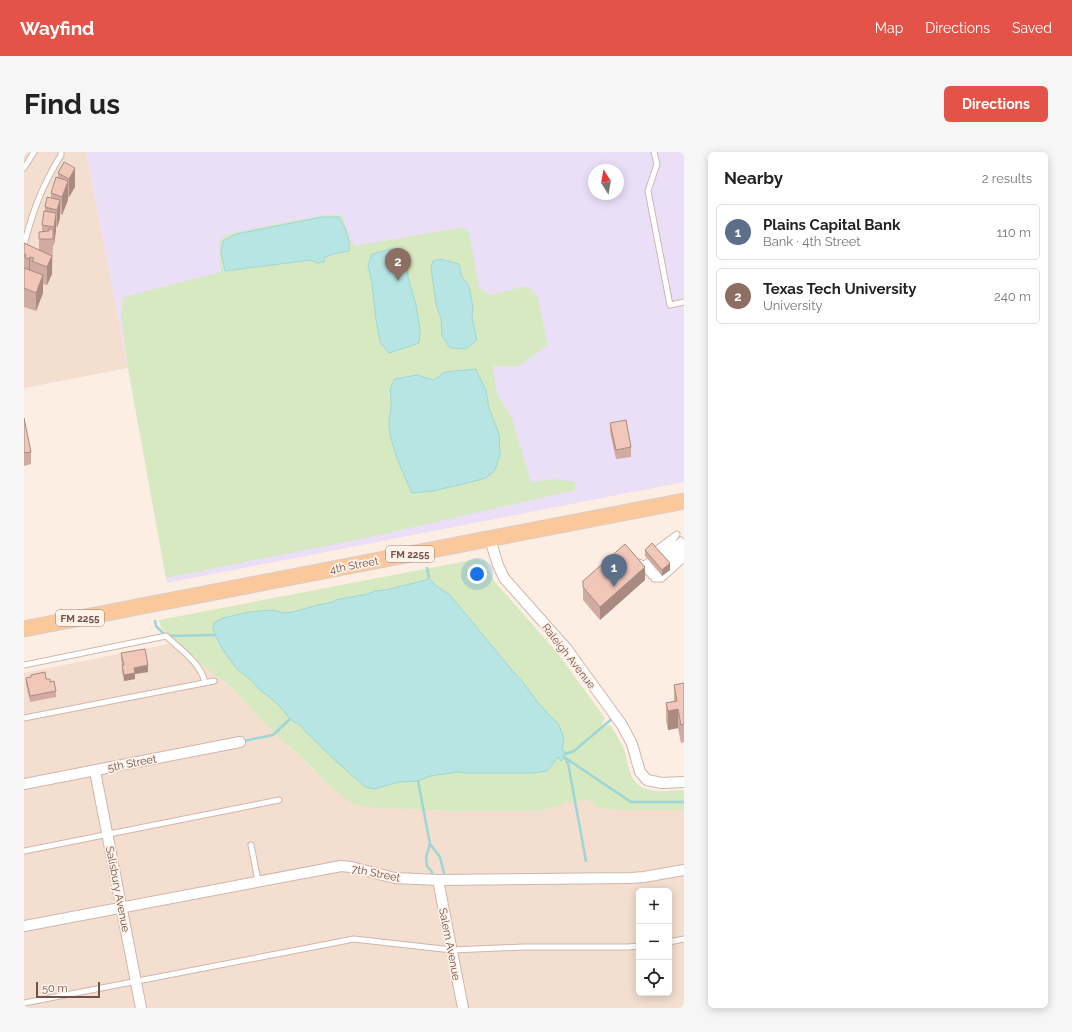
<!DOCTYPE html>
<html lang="en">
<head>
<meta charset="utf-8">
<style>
	body { margin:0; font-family:Raleway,sans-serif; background:#f6f6f6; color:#222 }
	.controls { position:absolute; right:12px; bottom:12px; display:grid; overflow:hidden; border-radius:6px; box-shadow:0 2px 10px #0003 }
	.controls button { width:36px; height:36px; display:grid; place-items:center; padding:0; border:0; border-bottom:1px solid #e0e0e0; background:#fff; color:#222; font:20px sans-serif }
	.compass { position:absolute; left:564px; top:12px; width:36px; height:36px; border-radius:50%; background:#fff; box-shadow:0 2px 10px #0003; rotate:349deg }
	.scale { position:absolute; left:12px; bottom:10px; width:64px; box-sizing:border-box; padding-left:4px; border:2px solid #725149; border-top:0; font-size:11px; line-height:14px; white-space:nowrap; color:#725149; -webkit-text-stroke:3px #fff2e8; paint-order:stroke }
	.you { position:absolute; left:453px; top:422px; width:14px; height:14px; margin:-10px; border:3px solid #fff; border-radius:50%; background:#1a73e8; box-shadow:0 0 0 6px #1a73e833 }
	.badge { display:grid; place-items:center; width:26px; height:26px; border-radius:50%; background:#e45348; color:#fff; font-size:13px; font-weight:700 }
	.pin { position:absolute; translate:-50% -33px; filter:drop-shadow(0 1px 2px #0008) }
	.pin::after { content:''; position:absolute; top:21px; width:14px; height:12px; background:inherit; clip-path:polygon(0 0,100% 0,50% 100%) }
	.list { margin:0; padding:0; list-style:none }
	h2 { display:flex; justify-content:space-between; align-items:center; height:52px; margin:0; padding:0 16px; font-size:17px }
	h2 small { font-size:13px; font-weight:400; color:#767676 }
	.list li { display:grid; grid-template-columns:26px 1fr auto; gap:12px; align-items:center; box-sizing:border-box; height:56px; margin:0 8px 8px; padding:0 8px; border:1px solid #e0e0e0; border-radius:6px }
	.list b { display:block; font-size:15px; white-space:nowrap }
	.list p { margin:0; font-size:13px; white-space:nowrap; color:#767676 }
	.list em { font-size:13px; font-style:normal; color:#767676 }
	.icon { flex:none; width:22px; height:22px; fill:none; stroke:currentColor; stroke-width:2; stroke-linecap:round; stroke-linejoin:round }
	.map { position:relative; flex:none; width:660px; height:856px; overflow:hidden; border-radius:6px }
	header { display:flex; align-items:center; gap:24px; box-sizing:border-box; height:56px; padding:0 20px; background:#e45348; color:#fff }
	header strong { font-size:19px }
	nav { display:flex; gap:22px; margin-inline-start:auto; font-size:14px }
	.intro { display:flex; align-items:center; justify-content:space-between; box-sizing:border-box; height:96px; padding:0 24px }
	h1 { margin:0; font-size:28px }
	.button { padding:10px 18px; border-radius:6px; background:#e45348; color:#fff; font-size:14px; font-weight:700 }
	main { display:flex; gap:24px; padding:0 24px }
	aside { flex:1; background:#fff; border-radius:6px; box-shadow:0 2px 10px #0003 }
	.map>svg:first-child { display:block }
	.residential { fill:#f3ded0; fill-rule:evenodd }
	.education { fill:#ebdff8; fill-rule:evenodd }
	.green { fill:#d7e9c1 }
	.water { fill:#b7e5e4; stroke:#9dd6d6 }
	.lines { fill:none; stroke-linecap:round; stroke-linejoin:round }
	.stream { stroke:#9dd6d6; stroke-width:2.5 }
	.lane-casing { stroke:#cfb6ac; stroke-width:7 }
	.street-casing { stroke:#cfb6ac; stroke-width:12 }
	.primary-casing { stroke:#d8cecc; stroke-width:17 }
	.lane { stroke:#fff; stroke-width:5 }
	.street { stroke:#fff; stroke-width:10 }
	.primary { stroke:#fac89b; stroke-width:15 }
	.wall { fill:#cfaba0 }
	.shaded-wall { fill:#a98b82 }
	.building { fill:#f1c7ba; stroke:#a98b82 }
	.labels { text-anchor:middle; stroke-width:3.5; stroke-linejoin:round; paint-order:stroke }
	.shield { fill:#fff2e8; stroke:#9c8179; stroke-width:1 }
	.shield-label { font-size:10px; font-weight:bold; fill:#725149 }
	.street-label { font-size:11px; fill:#725149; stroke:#fff2e8 }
</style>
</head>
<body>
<header>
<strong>Wayfind</strong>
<nav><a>Map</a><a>Directions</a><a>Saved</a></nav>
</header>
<div class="intro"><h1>Find us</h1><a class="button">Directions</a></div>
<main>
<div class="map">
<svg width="660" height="856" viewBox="0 0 660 856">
	<rect width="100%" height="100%" fill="#fceee2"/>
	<!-- residential -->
	<path class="residential" d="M0,0H62L104,216L0,236Z
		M144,492L155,494L176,512L204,532L256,587L271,599L289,618L353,656L429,659H514L534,655L542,650L564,648L572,655L589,658H660V856H0V521ZM615,739H645V841H615Z"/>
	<!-- education -->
	<path class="education" d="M62,0H660V330L143,431L104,216ZM570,18H594V42H570Z"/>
	<!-- green -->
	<path class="green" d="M305,62L318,64C323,74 324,86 331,94L439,75L445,80L455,135L466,143L503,134L513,143L524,193L495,214H469L472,239L488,267L507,330L531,327L551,330V338L355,383L142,426L104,216L97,162L99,145L197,120L195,91L197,86L207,81Z
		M453,407L461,409L470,429L531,498L581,566L578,572L580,574L586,573C591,580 596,588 600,597C605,612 604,632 623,637C634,641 648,638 660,638V658H590L572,655L564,648L542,650L534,655L514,659H429L353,656L329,652L308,636L271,599L256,587L204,532L176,512L155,494L137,475L135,468Z"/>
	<!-- water -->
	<path class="water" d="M298,65H315C321,74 327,88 325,99L309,102L300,106V110L293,111L287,108L201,119L197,101L199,89L212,82Z
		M367,97L376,98L383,111L384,125L392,153L396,177L395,191L365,201L356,190L352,168L348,131L344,114L348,102Z
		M416,107L435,112L438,125L445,134L449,155L448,166L453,188L442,197L426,196L418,184L417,167L412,152L409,130L407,116L409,109Z
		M452,217L462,239L465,256L475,282L476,303L471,318L462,326L443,331L409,339L388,341C380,324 364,288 365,270C365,264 367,259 367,254C368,242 363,239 371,227L393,223L410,228L421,220Z
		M405,426L412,434L425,442L492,523L498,529L515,552L535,573L540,586L538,598L542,600L540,605L537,609L534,605L523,619L509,621H441L434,620L406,624L394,629L375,630L350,637L341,635L313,610L283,581L277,574L266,567L255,553L235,537L228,529L212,516L199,498L191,483L189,475L191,470L199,466L225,460L248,458L261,461L269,460L294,453L309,450L311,448L344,442L351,439L362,438L402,428Z"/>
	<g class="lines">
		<!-- stream -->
		<path class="stream" d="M403,416L405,426
			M131,469L132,474L142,484L191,483
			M219,589L249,583L266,567
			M541,602L550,599L590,565
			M540,605L607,650H660
			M541,606L544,611L562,709
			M394,629L406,692L402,705L403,714L408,720V725
			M406,692L416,705L421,725"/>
		<!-- lane casing -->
		<g class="lane-casing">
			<path id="lane" d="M630,0L633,12L624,39L646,153L660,150
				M0,16L10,0
				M0,93C9,58 18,34 37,3V0
				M630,399L650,384
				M633,403L647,391L653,382
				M636,406L657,388
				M638,409L660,391
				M615,410L620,412L625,409
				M641,412L660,397
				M618,414L623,415L628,412
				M644,415L660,402
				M621,417L626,418L630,415
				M624,421L629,422L634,419
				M627,424H632L636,422
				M630,427H638L660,407
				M0,513L142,484C156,497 177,511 181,531
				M0,566L190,529
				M227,693L234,729
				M0,699L255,648
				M645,790L660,787
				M0,851L330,787L428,798L500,795H604L615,794"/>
		</g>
		<!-- street casing -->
		<g class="street-casing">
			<path id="street" d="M466,387L474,413L480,426L542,496L598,573L608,592L616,620L623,628L638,631L660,630
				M71,619L117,856
				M0,632L216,590
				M414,728L439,856
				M0,774L317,714L327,715L371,726L414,728L607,726L620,725L660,718"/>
		</g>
		<!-- primary casing -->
		<g class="primary-casing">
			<path id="primary" d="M0,477L660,349"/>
		</g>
		<!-- lane -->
		<use href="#lane" class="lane"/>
		<!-- street -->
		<use href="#street" class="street"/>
		<!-- primary -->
		<use href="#primary" class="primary"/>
	</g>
	<!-- wall -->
	<path class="wall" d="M40,10L51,35L45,45H44V48L38,63L36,62V66L32,76L30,93H29L28,122L23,133L19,132V141L12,159L0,155V91L15,98V80H18V73L21,59V55L27,46V41L34,26V21Z
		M0,266L7,300V312L0,314Z
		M586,271L607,295V305L592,307L586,280Z
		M621,398L646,418L638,424L621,404Z
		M621,428L576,468L559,448V429Z
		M97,501L124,520L111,522V527L100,529L98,520V513L97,507Z
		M7,523L22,527L32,539V545L6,550L2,532V526L7,525Z
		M660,531V590L657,591L654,576L644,578L642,569V551L650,549V533Z"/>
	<!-- shaded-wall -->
	<path class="shaded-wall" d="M51,16V35L45,45V27Z
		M44,29V48L38,63V45Z
		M36,48V66L33,76V58Z
		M32,61V79L30,93V75Z
		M28,104V122L23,133V115Z
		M6,105V123L5,126V107Z
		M19,123V141L12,159V141Z
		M646,411V418L638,424V418Z
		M621,415V428L576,468V455Z
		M124,513V520L111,522V527L100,529V523L110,516Z
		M654,557V576L644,578V559Z"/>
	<!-- building -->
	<path class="building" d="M40,10L51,16L45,27L34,21Z
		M32,25L44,29L38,45L27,41Z
		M23,45L36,48L33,58L21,55Z
		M20,59L32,61L30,75L18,73Z
		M25,77H29V87H15V80L25,79Z
		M0,91L28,104L23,115L8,109L10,106L6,105L5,107L1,105L2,103L0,102Z
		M0,116L19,123L12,141L0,136Z
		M0,266L7,300L0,301Z
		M602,268L607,295L592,298L586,271Z
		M628,391L646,411L638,418L621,398Z
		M601,392L621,415L576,455L559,435V429Z
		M121,497L124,513L110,516L111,521L100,523L98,513H100L97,501Z
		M21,520L22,527H26V530L30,529L32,539L6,544L2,526L7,525V523Z
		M660,531V572L657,573L654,557L644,559L642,551L653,549L650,533Z"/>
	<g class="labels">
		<!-- shield labels -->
		<g class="shield">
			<rect x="362" y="394" width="48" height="16" rx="3"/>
			<rect x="32" y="458" width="48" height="16" rx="3"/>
		</g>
		<g class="shield-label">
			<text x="386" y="406">FM 2255</text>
			<text x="56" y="470">FM 2255</text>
		</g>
		<!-- street labels -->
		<g class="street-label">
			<text transform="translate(330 413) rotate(-11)" y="4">4th Street</text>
			<text transform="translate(545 504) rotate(52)" y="4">Raleigh Avenue</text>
			<text transform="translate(108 611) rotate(-11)" y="4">5th Street</text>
			<text transform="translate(352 721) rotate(11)" y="4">7th Street</text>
			<text transform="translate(94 737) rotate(79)" y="4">Salisbury Avenue</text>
			<text transform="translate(426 792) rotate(79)" y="4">Salem Avenue</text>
		</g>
	</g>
</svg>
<div class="controls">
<button>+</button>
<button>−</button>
<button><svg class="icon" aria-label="locate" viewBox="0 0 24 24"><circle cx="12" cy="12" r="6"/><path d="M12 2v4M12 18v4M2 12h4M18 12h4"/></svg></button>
</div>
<svg class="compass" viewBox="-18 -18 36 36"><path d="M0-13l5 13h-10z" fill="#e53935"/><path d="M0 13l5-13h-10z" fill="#767676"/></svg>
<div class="scale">50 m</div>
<div class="you"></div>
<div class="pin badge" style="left:590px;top:435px;background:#5c6f8a">1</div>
<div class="pin badge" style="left:374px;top:129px;background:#8d6e63">2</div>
</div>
<aside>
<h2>Nearby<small>2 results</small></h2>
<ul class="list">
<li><span class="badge" style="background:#5c6f8a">1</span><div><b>Plains Capital Bank</b><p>Bank · 4th Street</p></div><em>110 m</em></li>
<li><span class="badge" style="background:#8d6e63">2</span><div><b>Texas Tech University</b><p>University</p></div><em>240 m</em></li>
</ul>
</aside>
</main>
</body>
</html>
